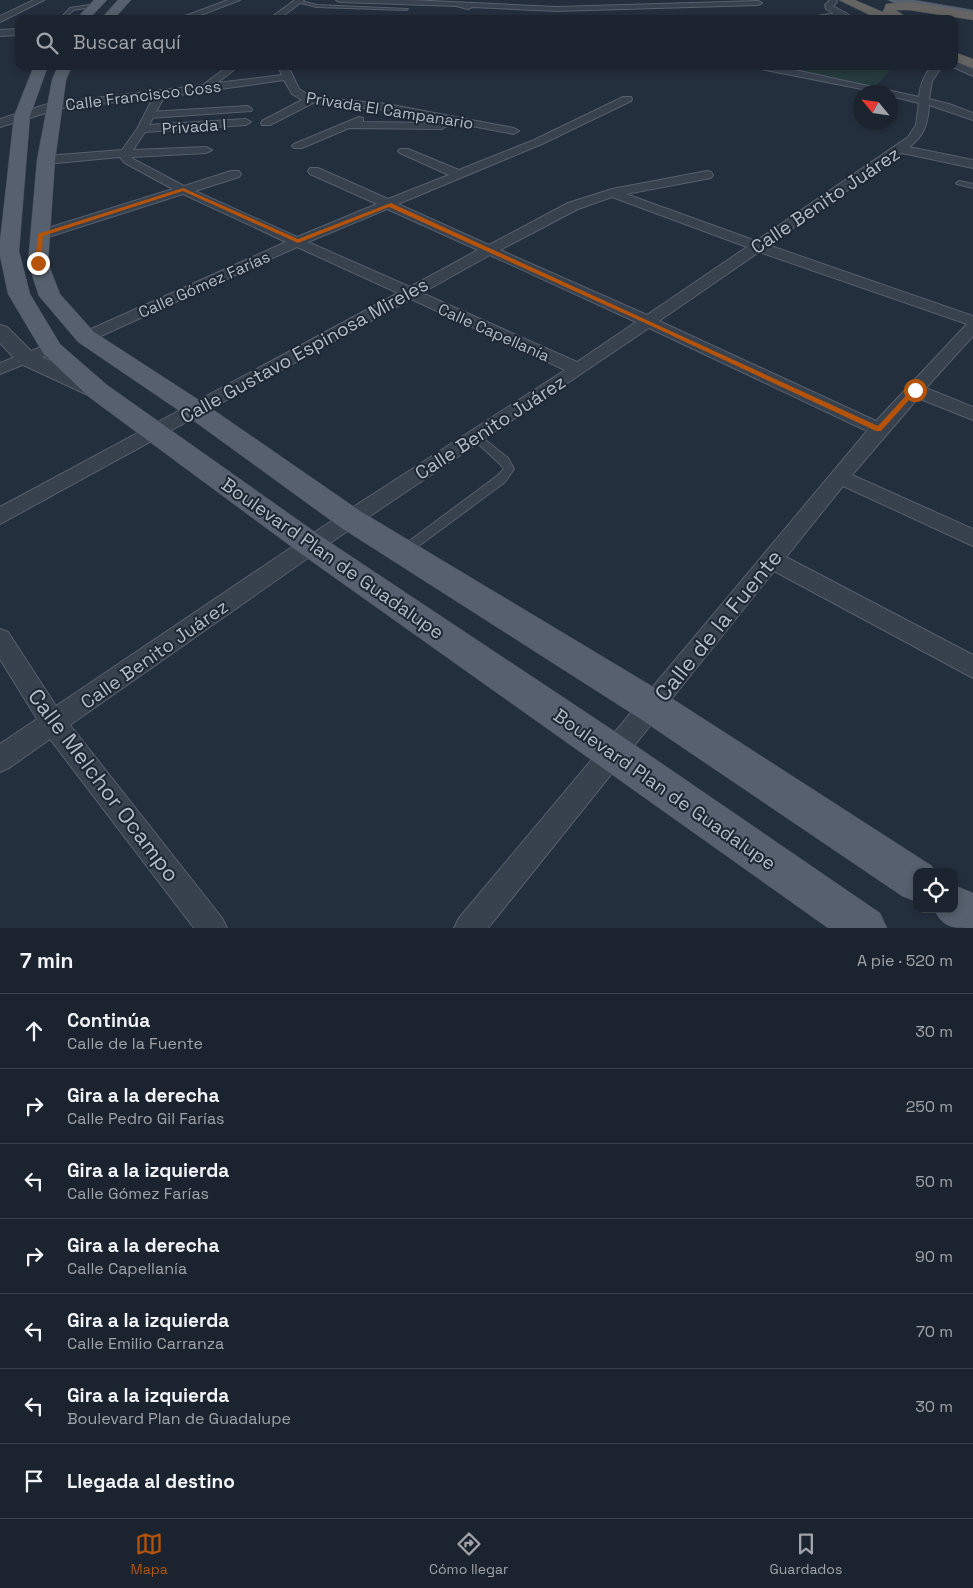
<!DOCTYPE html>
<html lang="es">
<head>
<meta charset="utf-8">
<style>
	body { margin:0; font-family:"Space Grotesk",sans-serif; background:#282f3a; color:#f1f3f6 }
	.controls { position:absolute; right:15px; bottom:15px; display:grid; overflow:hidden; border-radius:10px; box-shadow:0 2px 8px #0003 }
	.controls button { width:45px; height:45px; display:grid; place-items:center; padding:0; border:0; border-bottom:1px solid #39404a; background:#1b232e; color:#f1f3f6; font:25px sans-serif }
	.compass { position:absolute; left:853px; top:85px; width:45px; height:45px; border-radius:50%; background:#1b232e; box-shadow:0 2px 8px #0003; rotate:299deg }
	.stop { position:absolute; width:15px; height:15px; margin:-11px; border:4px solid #b45309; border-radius:50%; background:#fff }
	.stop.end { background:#b45309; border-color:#fff; box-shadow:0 1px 5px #0008 }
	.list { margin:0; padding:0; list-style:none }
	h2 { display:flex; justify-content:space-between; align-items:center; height:65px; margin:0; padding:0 20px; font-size:21px }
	h2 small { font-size:16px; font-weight:400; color:#a0a4aa }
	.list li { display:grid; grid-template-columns:32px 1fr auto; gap:15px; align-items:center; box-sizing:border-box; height:75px; padding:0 20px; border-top:1px solid #39404a }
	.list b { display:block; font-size:19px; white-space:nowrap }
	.list p { margin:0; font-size:16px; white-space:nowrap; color:#a0a4aa }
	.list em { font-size:16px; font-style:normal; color:#a0a4aa }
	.icon { flex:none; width:28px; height:28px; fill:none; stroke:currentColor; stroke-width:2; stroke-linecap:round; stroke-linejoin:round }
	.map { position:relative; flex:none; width:973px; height:928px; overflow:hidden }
	.search { position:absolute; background:#1b232e; box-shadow:0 2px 8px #0003; left:15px; right:15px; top:15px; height:55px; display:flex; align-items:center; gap:12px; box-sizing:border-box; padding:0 18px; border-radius:10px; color:#a0a4aa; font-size:19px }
	.sheet { height:590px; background:#1b232e }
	nav { display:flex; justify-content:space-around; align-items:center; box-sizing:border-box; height:70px; border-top:1px solid #39404a; background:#1b232e; font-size:14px; color:#a0a4aa }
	nav a { display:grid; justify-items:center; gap:2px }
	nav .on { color:#b45309 }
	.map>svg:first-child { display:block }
	.green { fill:#263c3f }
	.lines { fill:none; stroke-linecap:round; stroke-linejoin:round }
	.service-casing { stroke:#565f6c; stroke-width:2 }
	.pedestrian-casing { stroke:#565f6c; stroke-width:2 }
	.minor-casing { stroke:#565f6c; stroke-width:2 }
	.tertiary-casing { stroke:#565f6c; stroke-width:2 }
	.primary-casing { stroke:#414a57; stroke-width:1 }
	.trunk-casing { stroke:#434c59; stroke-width:1 }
	.service { fill:#38414e; fill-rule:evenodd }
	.pedestrian { fill:#38414e; fill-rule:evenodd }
	.minor { fill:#38414e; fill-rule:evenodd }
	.tertiary { fill:#38414e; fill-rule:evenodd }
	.primary { fill:#56606e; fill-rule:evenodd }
	.trunk { fill:#656462; fill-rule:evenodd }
	.route { fill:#b45309 }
	.labels { text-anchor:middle; stroke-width:4; stroke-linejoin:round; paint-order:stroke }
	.far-street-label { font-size:16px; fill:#b4bcc9; stroke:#1d2633 }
	.street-label { font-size:19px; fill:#b4bcc9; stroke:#1d2633 }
	.near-street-label { font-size:22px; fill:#b4bcc9; stroke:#1d2633 }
</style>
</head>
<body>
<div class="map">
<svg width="973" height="928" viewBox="0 0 973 928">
	<rect width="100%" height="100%" fill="#242f3e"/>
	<!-- green -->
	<path class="green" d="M772,66H894L875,87Z"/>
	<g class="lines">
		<!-- service casing -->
		<g class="service-casing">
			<path id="service" d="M297,0L317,5L408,9L406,10L317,7L297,2Z
				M96,4L98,6L73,10L65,19H60L70,8Z
				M840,12L842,14L812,19H800Z
				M959,181L973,184V188L957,184L956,183Z
				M476,434L479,435L508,458L514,469L505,482L408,554L404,555L400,554L398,551L400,548L497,476L504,469L500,464L473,439L471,437L473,435Z"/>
		</g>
		<!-- pedestrian casing -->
		<g class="pedestrian-casing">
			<path id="pedestrian" d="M248,106L252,109L251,111L149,118L145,115L149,112Z"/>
		</g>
		<!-- minor casing -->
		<g class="minor-casing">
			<path id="minor" d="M34,0H44L0,22V16Z
				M228,0H240L190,19H177Z
				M295,0H304L279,19H269Z
				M336,0H410L557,7L758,1L762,3L758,5L557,11L472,7L468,9L456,6L340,2Z
				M830,0H836L837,2L833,6L856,19H845L826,9L825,5Z
				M19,29V35L0,36V30Z
				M954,61L973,69V76L951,66H954Z
				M228,66H239L217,83L282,75L278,66H288L299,89L312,97L387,104L514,128L519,131L514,134L387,110L313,103L270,125H262L261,123L262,121L302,100L292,94L284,80L164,97L149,125L246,119L251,122L246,125L145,132L133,150L206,147L212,150L206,153L132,157L133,159L184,186L231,171H239L241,174L239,177L195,191L297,237L377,204L310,174L308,171L310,168H318L388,199L449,175L400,153L398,151L400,149H408L459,170L534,140L623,97H631L632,99L631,101L542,144L398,204L489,245L568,203L612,189L707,171L711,172L713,175L711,178L626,194L756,241L908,137L916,125L919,103L890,96V92H877L761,69L756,66H776L919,97C920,85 924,75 932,66H942L932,81L929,99L949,104L973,113V120L929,105C928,124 924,136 909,147L973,160V168L902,153L768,245L973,316V336L926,388L973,407V420L918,398L852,475L973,529V546L843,486L786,557L973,655V678L774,571L488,928H454L459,918L867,431L649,328L318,551L70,725L222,918L227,928H194L50,739L9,768L0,772V744L37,719L0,659V629L8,632L56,706L304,539L565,370L411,299L0,524V507L398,293L297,247L92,340H80L78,337L80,334L286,242L183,194L45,238H35L33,235L35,232L173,189L125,163L120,157L46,164L40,160L46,156L122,150L137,129L153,98L54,109L49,106L54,103L203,85ZM612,197L747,247L647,315L500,250L578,209ZM387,209L478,250L410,287L308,242ZM759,252L967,324L876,421L659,321ZM490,255L636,322L577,362L422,293Z
				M359,117L363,118V122L442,123L447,126L442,129L349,128L302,148H294L292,146L294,144Z
				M51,343L57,345L59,348L57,351L0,374V363Z"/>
		</g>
		<!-- tertiary casing -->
		<g class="tertiary-casing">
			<path id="tertiary" d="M54,102L59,103L61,106L59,109L0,127V119Z
				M0,325L7,327L33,353L106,386L109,391L106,396L98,398L90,396L19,363L0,343Z"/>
		</g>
		<!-- primary casing -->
		<g class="primary-casing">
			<path id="primary" d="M94,0H107L89,19H76Z
				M118,0H131L114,19H101Z
				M888,0H914L973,10V18L894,3Z
				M34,66H48L30,116L19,251L30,294L60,344L107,385L322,537L626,739L880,913L887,928H828L300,553L89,397L43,353L8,294L0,256V241L14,116Z
				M58,66H72L66,80L55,160L48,263L60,294L94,332L205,404L360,511L665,694L932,866L934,872H917V902L902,896L639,718L340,527L187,416L78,342L39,296L28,263L37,160L52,80Z
				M954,885L973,893V928C952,928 943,928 934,909H954Z"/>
		</g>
		<!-- trunk casing -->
		<g class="trunk-casing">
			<path id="trunk" d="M839,0H855L883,12L886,4L909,2L973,12V20L909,10H896L909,19H878Z
				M954,52L973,59V68L954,61Z"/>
		</g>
		<!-- service -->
		<use href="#service" class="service"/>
		<!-- pedestrian -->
		<use href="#pedestrian" class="pedestrian"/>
		<!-- minor -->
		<use href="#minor" class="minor"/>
		<!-- tertiary -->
		<use href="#tertiary" class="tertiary"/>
		<!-- primary -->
		<use href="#primary" class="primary"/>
		<!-- trunk -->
		<use href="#trunk" class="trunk"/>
	</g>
	<!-- route -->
	<path class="route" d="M183,188L298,239L391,203L878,426L912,389L918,390L881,431H876L645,323L389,207L298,243L183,191L43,236L41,263L38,265L35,263L38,234Z"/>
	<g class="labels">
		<!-- far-street labels -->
		<g class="far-street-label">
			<text transform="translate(143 95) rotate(-7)" y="6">Calle Francisco Coss</text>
			<text transform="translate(390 110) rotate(9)" y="6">Privada El Campanario</text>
			<text transform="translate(194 126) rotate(-4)" y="6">Privada I</text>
			<text transform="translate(204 284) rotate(-24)" y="6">Calle Gómez Farías</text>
			<text transform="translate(494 332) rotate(24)" y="6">Calle Capellanía</text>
		</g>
		<!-- street labels -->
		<g class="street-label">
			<text transform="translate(825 200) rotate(-34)" y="7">Calle Benito Juárez</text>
			<text transform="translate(304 350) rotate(-29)" y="7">Calle Gustavo Espinosa Mireles</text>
			<text transform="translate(490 427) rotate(-33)" y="7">Calle Benito Juárez</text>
			<text transform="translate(333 558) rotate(35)" y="7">Boulevard Plan de Guadalupe</text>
			<text transform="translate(154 654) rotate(-35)" y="7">Calle Benito Juárez</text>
			<text transform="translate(665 789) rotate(35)" y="7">Boulevard Plan de Guadalupe</text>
		</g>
		<!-- near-street labels -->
		<g class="near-street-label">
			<text transform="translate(718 625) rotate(-51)" y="8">Calle de la Fuente</text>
			<text transform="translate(104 785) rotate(53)" y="8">Calle Melchor Ocampo</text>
		</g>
	</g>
</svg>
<div class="controls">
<button><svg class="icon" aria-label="locate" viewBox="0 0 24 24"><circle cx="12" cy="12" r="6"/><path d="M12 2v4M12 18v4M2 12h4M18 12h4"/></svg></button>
</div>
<svg class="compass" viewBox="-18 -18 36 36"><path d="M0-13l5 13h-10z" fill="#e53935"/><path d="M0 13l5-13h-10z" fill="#a0a4aa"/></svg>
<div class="stop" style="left:915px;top:390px"></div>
<div class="stop end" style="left:38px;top:263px"></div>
<div class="search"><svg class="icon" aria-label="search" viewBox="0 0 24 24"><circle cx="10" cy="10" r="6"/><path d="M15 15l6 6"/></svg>Buscar aquí</div>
</div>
<section class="sheet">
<h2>7 min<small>A pie · 520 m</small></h2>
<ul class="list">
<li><svg class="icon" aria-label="ahead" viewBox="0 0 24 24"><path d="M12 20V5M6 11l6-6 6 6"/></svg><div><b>Continúa</b><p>Calle de la Fuente</p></div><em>30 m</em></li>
<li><svg class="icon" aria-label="right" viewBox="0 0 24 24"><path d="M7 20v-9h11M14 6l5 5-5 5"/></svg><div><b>Gira a la derecha</b><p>Calle Pedro Gil Farías</p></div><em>250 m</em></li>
<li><svg class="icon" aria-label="left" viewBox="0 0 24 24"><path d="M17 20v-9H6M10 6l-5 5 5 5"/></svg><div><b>Gira a la izquierda</b><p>Calle Gómez Farías</p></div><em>50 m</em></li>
<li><svg class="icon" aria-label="right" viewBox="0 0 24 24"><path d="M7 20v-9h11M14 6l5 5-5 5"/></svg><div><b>Gira a la derecha</b><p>Calle Capellanía</p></div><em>90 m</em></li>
<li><svg class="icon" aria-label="left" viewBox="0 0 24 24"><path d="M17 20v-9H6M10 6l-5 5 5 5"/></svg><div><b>Gira a la izquierda</b><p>Calle Emilio Carranza</p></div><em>70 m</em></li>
<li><svg class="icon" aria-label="left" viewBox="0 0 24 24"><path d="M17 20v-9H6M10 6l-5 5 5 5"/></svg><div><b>Gira a la izquierda</b><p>Boulevard Plan de Guadalupe</p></div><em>30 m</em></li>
<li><svg class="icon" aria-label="arrive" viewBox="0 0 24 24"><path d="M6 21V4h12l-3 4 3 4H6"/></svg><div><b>Llegada al destino</b></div></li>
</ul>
</section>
<nav>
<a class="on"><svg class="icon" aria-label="map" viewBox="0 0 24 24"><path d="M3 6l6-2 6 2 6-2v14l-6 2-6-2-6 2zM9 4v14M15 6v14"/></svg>Mapa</a>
<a><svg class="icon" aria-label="directions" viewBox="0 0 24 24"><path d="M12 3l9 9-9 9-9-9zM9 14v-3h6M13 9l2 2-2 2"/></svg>Cómo llegar</a>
<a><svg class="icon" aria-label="saved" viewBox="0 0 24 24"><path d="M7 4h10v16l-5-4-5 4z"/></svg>Guardados</a>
</nav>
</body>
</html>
